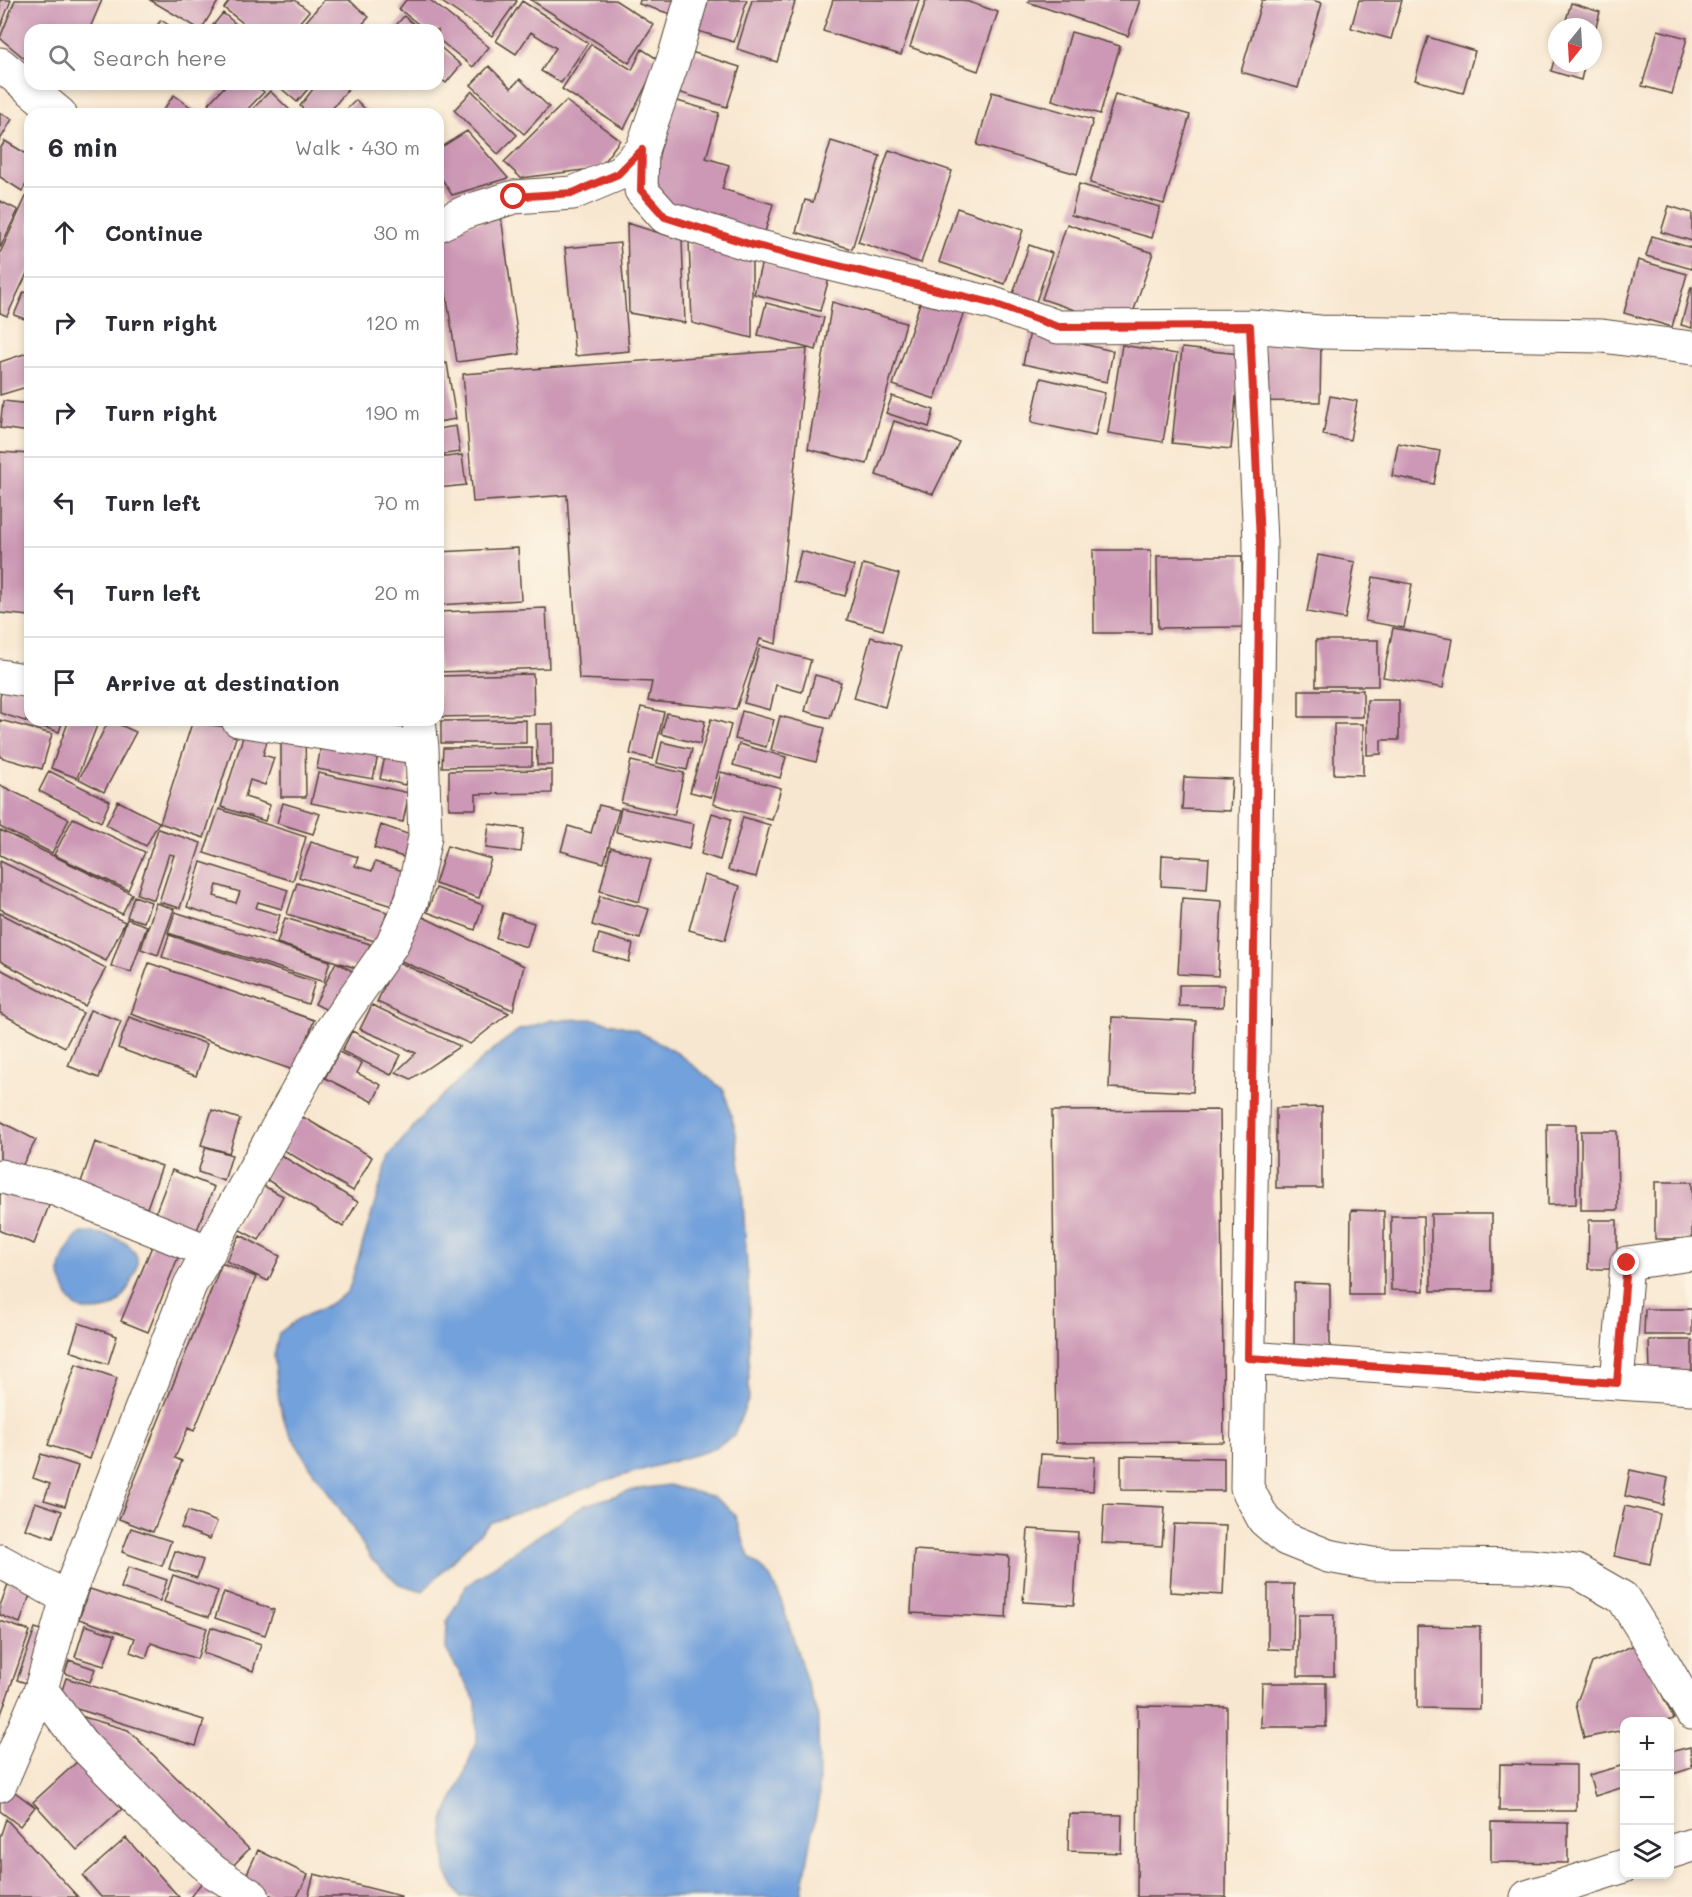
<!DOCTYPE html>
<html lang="en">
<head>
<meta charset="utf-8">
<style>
	body { margin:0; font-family:Mali,sans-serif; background:#f2f2f3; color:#2b2b33 }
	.controls { position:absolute; right:18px; bottom:18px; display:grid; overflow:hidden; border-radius:12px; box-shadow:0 3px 9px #0003 }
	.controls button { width:54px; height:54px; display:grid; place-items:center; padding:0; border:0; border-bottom:2px solid #e1e1e2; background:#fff; color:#2b2b33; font:30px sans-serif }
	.compass { position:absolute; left:1548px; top:18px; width:54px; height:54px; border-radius:50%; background:#fff; box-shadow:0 3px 9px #0003; rotate:198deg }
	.stop { position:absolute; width:18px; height:18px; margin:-14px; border:4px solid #d93025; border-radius:50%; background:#fff }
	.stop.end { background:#d93025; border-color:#fff; box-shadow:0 2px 6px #0008 }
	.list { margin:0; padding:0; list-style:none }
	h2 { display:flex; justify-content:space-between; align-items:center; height:78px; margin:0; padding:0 24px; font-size:26px }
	h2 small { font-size:20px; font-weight:400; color:#7c7c81 }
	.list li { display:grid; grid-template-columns:39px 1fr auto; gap:18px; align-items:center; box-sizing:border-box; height:90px; padding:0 24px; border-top:2px solid #e1e1e2 }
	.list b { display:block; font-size:22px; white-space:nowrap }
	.list em { font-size:20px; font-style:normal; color:#7c7c81 }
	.icon { flex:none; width:33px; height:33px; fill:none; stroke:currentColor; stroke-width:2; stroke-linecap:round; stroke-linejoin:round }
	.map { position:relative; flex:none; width:1692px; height:1897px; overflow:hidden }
	.search { position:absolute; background:#fff; box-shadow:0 3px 9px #0003; left:24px; top:24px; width:420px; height:66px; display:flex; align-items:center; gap:15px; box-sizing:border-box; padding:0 21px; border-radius:18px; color:#7c7c81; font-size:22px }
	.panel { position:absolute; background:#fff; box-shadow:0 3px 9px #0003; left:24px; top:108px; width:420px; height:618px; border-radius:18px }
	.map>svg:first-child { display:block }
	.water { fill:#73a1db; stroke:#57667c; stroke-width:1.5 }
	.building { fill:#cc98b5; fill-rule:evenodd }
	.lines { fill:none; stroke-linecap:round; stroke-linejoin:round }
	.minor-casing { stroke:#574639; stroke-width:35 }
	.minor { stroke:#fff; stroke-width:33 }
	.route { stroke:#d93025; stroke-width:8 }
</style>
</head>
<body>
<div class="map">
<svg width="1692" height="1897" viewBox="0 0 1692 1897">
	<rect width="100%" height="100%" fill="#fcf5e5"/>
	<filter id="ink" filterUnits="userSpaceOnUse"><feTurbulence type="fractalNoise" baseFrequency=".0167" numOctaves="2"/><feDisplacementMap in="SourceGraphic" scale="12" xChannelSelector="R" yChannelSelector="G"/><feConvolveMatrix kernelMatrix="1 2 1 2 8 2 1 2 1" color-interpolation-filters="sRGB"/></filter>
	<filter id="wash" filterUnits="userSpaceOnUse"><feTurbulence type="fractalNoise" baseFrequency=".008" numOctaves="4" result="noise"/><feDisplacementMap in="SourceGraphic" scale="24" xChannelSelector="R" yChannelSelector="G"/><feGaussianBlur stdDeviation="1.35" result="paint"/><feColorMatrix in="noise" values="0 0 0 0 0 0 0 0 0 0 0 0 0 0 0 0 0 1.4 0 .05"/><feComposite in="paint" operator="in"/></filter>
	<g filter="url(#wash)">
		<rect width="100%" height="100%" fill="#f8e7d0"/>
		<!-- water -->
		<path class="water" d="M594,1019L634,1029L677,1053L724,1090L736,1133L742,1185L749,1298V1398L733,1437L708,1451L604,1481L490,1523L423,1591L399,1584L372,1560L347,1519L312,1470L286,1427L279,1400L274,1356L279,1333L298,1319L323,1308L348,1292L389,1156L430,1107L496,1047L519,1030L552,1020Z
			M81,1232C98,1232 132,1238 137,1258C138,1265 135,1274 132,1280C123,1301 115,1311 92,1311C86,1311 79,1309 74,1305C69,1301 66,1291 63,1285C53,1266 69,1245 81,1232Z
			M669,1485L714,1497L734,1513L749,1557L769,1575L780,1597L818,1717L819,1797L801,1897H460L446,1871L443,1821L465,1773L477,1738L476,1702L446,1649L447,1622L466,1586L513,1552L585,1505L637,1489Z"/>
		<g id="blocks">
			<!-- building -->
			<path class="building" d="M0,0H11L0,28Z
				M15,0H102L89,30H30V63L0,38Z
				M150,0H219L201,30Z
				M230,0H295L309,11L293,30H252L224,8Z
				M324,0H349L369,17L357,30H299Z
				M406,0H430L489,47L473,67L438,39V30H426L399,9Z
				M439,0H515L517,1L492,36Z
				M531,0H615L654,25L629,63Z
				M640,0H676L671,14L639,4Z
				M707,0H747L734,42L698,31Z
				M752,0H787L795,2L777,62L737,49Z
				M833,0H919L901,55L823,31Z
				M926,0H963L998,12L978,71L910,47Z
				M1029,0H1140L1128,36L1028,2Z
				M1262,0H1312L1322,3L1298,88L1241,72Z
				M1359,0H1402L1391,39L1351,28Z
				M522,1L588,43L561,83L541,71L556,48L531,32L516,54L496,41Z
				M1571,3L1600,12L1594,34L1593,27H1564Z
				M223,13L243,30H209Z
				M404,16L421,30H392Z
				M161,20L176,30H154Z
				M1658,30L1687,38L1672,94L1642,86Z
				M1071,32L1120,46L1100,114L1052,100Z
				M1428,37L1475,51L1463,93L1415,80Z
				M591,44L632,70L642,49L659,60L624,129L562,89Z
				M438,45L461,65L446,83L438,77Z
				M691,52L740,67L727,107L678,92Z
				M1556,54L1557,63H1585L1581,80L1551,71Z
				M489,66L511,88L520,79L549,107L524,134L471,85Z
				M227,84H255L264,92L243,114H219L208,104Z
				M276,84H312L297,102Z
				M317,84H352L328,114H309L300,106Z
				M270,91L294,114H248Z
				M472,91L517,135L498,154L454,110Z
				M992,92L1093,120L1077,174L977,145Z
				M1115,94L1190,115L1164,204L1090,183Z
				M174,95L200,114H160Z
				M356,100L370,114H342Z
				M674,100L719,113L706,158L729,165L722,189L773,204L765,232L664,202L652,180Z
				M566,101L620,140L599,168L521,178L504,162Z
				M0,113L12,119L0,140Z
				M467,131L508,178L452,195L438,173V149Z
				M5,141L30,156V178L22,191L0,177V149Z
				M831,141L880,156L852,249L796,232L805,200L813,202Z
				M889,150L952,171L921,263L858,242Z
				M1079,184L1160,207L1152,238L1071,215Z
				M30,188V267L7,316L0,313V253Z
				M0,201L18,210L0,248Z
				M1669,206L1692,213V241L1661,232Z
				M957,208L1023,230L1005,284L939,262Z
				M501,216L520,354L457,362L438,243V232Z
				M627,223L682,240L685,323L629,313Z
				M1067,224L1153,253L1128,328L1042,299Z
				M1652,236L1692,248V269L1646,256Z
				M689,242L752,257V338L692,323Z
				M620,243L629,351L575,356L565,248Z
				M1029,245L1052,253L1033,311L1010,303Z
				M1638,260L1687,274L1672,327L1624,313Z
				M762,261L829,278L820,311L754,294Z
				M1691,287H1692V328L1681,325Z
				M24,292L30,294V321L14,315Z
				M922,297L964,311L935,399L893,385Z
				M832,302L906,323L867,464L808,449Z
				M766,303L824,318L816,350L758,335Z
				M1030,332L1113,351L1107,382L1023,364Z
				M1264,343L1321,344L1320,402L1263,401Z
				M1122,345L1177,354L1163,442L1108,433Z
				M1182,348L1240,354L1231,449L1172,443Z
				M807,349L776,644L760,639L736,709L648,701L652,682L579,679L567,495L473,502L463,374Z
				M30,352V386L0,395V362Z
				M447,363L456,419L438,422V364Z
				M1041,378L1105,393L1095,436L1031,422Z
				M892,396L934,410L929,427L886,413Z
				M1330,396L1357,401L1350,440L1323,435Z
				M3,401L30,404V432L0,428Z
				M894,421L959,442L933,494L876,475Z
				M456,426L460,452L438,455V429Z
				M1398,443L1440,451L1434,484L1392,476Z
				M0,452L30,454V616L0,613Z
				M462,455L466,485L438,488V458Z
				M518,548L521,600L438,605V552Z
				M1093,550H1151V633H1094Z
				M801,551L854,566L845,596L793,582Z
				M1318,555L1355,562L1345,619L1307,612Z
				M1157,556H1242L1243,627L1158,628Z
				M863,564L899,574L883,630L847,620Z
				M1373,577L1412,584L1404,628L1365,621Z
				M546,608L549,668L438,672V612Z
				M1393,628L1452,639L1443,688L1383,677Z
				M871,637L901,646L885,707L854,698Z
				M1316,640H1378V686H1316Z
				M760,646L811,660L802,692L776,685L770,710L744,703Z
				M533,674L534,715L438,717V676Z
				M815,675L841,682L830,718L805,711Z
				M4,683L30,691V720H63L59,732L0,713V697Z
				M1299,690H1363V717H1299Z
				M1367,700H1399V740H1381V754L1367,755Z
				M641,707L664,712L653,759L630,754Z
				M742,711L774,720L766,747L735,739Z
				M667,713L705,721L700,744L661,734Z
				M780,716L825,728L816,762L771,750Z
				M711,719L731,725L711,797L690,792Z
				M0,720L52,734L42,769L0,757Z
				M69,720H99L77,778L51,768Z
				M109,720L136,732L104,792L79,779Z
				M351,720H399L397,736L350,732Z
				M526,720V743H441V721Z
				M192,723L239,728L204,838L160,823Z
				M247,724L270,731L263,755L274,758L265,785L250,780L245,797L270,805L265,821L221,807Z
				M536,724H553V765H537Z
				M1334,724H1363V775L1334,774Z
				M281,732H305L306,797H281Z
				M322,739L379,750L373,779L317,769Z
				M662,742L692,749L687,770L657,763Z
				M739,744L786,757L780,778L733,765Z
				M532,747V766L442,767L443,748Z
				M386,752L411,758L405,785L380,779Z
				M631,761L684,773L674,815L621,803Z
				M552,770V793L476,794V809H449V771Z
				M49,771L110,801L101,822L39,791Z
				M721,772L781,788L772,820L713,804Z
				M318,773L409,793L403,822L311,803Z
				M1184,777L1232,779L1230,811L1182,809Z
				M0,785L69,819L52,853L0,827Z
				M118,801L159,822L146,846L106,825Z
				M283,803L320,814L313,834L277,823Z
				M599,805L619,810L604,863L561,851L568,826L591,833Z
				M621,808L694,824L689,849L616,832Z
				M219,809L306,837L293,881L204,853Z
				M712,813L731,819L720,860L701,854Z
				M743,817L770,825L756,877L728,870Z
				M73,818L145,852L128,890L54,855Z
				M489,824L524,829L521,852L486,848Z
				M381,825L416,837L410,859L374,848Z
				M158,829L201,843L180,908L159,902L174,855L169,854L154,900L137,894Z
				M0,830L132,894L122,914L0,855Z
				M311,842L358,857L355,866L372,871L375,862L403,871L392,906L299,877Z
				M447,846L491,859L479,898L435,884Z
				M611,847L651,859L639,902L600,891Z
				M1162,855L1209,858L1207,889L1161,886Z
				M0,861L125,922L106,961L0,909Z
				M201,862L288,890L282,909L258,902L256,908L280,915L274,935L187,907ZM217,885L240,892L236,903L214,896Z
				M704,875L740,886L725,940L689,930Z
				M297,883L387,912L378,942L287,914Z
				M436,888L483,905L475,930L427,912Z
				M134,896L151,902L144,922L127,917Z
				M600,896L649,909L640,939L592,925Z
				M1182,898L1222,901L1218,976L1178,974Z
				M156,903L174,909L158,955L141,949Z
				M175,912L330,961L324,982L168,933Z
				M0,913L106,968L85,1006L0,961Z
				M503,913L534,923L527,947L496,938Z
				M419,915L524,966L513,1010L399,960Z
				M285,918L370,944L362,970L277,943Z
				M127,919L147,926L131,972L111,966Z
				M599,934L633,944L629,962L594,952Z
				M169,935L315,982L308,1004L162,957Z
				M396,961L509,1013L470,1044L377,1002Z
				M336,962L354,972L333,1013L315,1004Z
				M149,963L314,1020L296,1071L131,1014Z
				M0,969L83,1013L65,1047L0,1013Z
				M1179,985H1224L1223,1007L1179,1006Z
				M372,1005L460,1046L411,1079L396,1072L416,1053L360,1029Z
				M90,1010L121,1021L99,1078L68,1066Z
				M129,1017L207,1044L196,1076L118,1048Z
				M1112,1017L1196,1021L1193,1092L1109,1088Z
				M352,1031L401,1055L391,1075L342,1051Z
				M339,1052L362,1063L357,1073L381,1085L373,1102L325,1078Z
				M1322,1107V1188H1276V1108Z
				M212,1110L240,1119L229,1153L201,1145Z
				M1220,1110L1224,1442L1056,1443L1052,1111Z
				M301,1116L372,1157L353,1191L282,1149Z
				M0,1121L36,1140L15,1179L0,1171Z
				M1547,1124H1576V1204L1548,1205Z
				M1581,1131H1617L1618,1210H1581Z
				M95,1142L162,1166L147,1208L80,1185Z
				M206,1147L232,1155L224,1181L198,1172Z
				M279,1154L358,1202L343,1227L264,1178Z
				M172,1170L214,1187L197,1230L155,1214Z
				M0,1178L52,1198L34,1244L0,1231Z
				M1655,1182H1692V1239H1655Z
				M262,1185L283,1196L259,1240L238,1229Z
				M1351,1210L1384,1211V1295H1350Z
				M1431,1214H1492V1291H1431Z
				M1391,1216H1423L1424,1291L1391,1290Z
				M1589,1220H1617V1269H1588Z
				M240,1235L280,1256L268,1281L226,1261Z
				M155,1239L181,1250L148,1332L121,1321Z
				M222,1263L256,1277L194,1431L188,1428L175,1458L182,1461L153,1532L119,1519Z
				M1294,1283L1330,1284V1350H1294Z
				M1645,1309H1692V1335H1644Z
				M79,1323L117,1336L108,1364L70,1351Z
				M1649,1340H1692V1374H1650Z
				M76,1364L117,1378L90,1459L48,1445Z
				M41,1454L78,1466L65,1506L44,1500L50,1484L33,1478Z
				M1041,1454L1095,1457L1093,1491L1038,1488Z
				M1121,1456L1224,1458V1491L1121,1490Z
				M1630,1470L1668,1478L1663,1505L1625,1496Z
				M35,1502L62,1511L53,1538L25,1529Z
				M1104,1504L1165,1507L1162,1546L1102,1543Z
				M1625,1506L1660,1514L1650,1564L1614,1556Z
				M188,1511L217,1522L210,1539L181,1528Z
				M1174,1524L1226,1526L1223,1595L1170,1592Z
				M131,1528L171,1541L162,1566L122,1552Z
				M1028,1529L1078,1532L1074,1605L1023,1602Z
				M914,1550L1009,1556L1006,1618L911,1613Z
				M175,1551L203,1560L197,1578L169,1569Z
				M128,1567L167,1580L160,1601L121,1588Z
				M173,1575L218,1591L209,1617L164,1602Z
				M11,1576L34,1584L20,1623L0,1615V1606Z
				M1268,1584H1294L1293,1650L1268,1649Z
				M90,1589L207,1628L197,1659L151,1643L146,1658L130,1652L135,1638L79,1619Z
				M224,1592L274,1610L265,1635L215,1618Z
				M1298,1615H1334V1676H1298Z
				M0,1621L30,1631L0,1717Z
				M85,1625L115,1635L104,1666L75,1657Z
				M1417,1626L1480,1627V1709L1417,1708Z
				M211,1627L261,1644L253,1671L203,1653Z
				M35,1628L50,1633L32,1685L17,1680Z
				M1637,1644L1674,1719L1663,1722H1624V1730L1584,1738L1576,1704L1592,1663Z
				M69,1660L95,1669L90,1682L65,1673Z
				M66,1678L204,1720L196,1746L58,1703Z
				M1262,1683H1326V1727H1261Z
				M1138,1706L1227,1707L1226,1897H1137Z
				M63,1711L128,1730L249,1849L226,1873Z
				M1690,1747L1692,1768L1670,1775V1752Z
				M78,1761L122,1809L77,1850L33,1802Z
				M1500,1764L1576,1765V1811H1499Z
				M1624,1765V1787L1595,1796L1589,1775Z
				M8,1787L35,1807L20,1826L0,1811V1798Z
				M1069,1814L1122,1815L1121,1853L1068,1851Z
				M6,1819L78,1897H0V1837Z
				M1491,1822L1568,1823V1863L1491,1862Z
				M126,1838L179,1897H101L83,1876Z
				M258,1850L308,1875L297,1897H275L243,1882Z
				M314,1874L401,1896V1897H308Z
				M208,1875L230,1897H190Z"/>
		</g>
	</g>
	<g filter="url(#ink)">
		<use href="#blocks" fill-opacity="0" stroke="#574639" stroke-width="1.5"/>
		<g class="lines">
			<!-- minor casing -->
			<g class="minor-casing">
				<path id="minor" d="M691,0L675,55L642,150L641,190L665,217L752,245L991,303L1058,327L1250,326L1320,332L1602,336L1692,348
					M0,64L60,114
					M438,225L468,211L514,197L573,193L618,174L642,150
					M1250,326L1260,542L1247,1488L1264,1520L1286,1539L1328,1556L1372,1564L1529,1566L1576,1571L1623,1598L1664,1664L1692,1713
					M0,676L30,681
					M238,720L422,748
					M0,1176L22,1182L50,1187L209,1252
					M1248,1358L1692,1388
					M1617,1383L1627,1263L1692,1254
					M0,1561L67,1598
					M41,1689L82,1744L172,1835L214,1872L253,1897
					M0,1785L41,1689L67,1598L190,1285L332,1029L392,944L412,900L425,837L422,748L419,720
					M1670,1852L1692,1845
					M1527,1897L1624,1866"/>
			</g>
			<!-- minor -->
			<use href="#minor" class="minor"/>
		</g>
	</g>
	<g class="lines" filter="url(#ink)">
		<!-- route -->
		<path class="route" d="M514,197L573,193L618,174L642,150L641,190L665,217L752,245L991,303L1058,327L1250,326L1260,542L1248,1358L1617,1383L1627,1263"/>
	</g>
</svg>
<div class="controls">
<button>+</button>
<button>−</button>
<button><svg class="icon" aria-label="layers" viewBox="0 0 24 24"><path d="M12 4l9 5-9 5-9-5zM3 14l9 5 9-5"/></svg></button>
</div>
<svg class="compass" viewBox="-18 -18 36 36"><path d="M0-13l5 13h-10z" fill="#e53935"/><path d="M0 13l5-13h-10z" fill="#7c7c81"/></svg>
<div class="stop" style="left:514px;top:197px"></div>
<div class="stop end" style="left:1627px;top:1263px"></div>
<div class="search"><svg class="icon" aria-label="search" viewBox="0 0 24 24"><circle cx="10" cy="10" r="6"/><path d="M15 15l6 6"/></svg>Search here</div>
<section class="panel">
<h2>6 min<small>Walk · 430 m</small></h2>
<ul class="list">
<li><svg class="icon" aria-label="ahead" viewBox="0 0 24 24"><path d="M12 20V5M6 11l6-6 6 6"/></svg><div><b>Continue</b></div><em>30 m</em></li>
<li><svg class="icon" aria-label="right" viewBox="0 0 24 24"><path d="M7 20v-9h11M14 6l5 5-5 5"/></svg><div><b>Turn right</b></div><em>120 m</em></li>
<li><svg class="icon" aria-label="right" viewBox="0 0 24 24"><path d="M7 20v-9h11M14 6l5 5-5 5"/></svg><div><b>Turn right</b></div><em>190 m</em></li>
<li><svg class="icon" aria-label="left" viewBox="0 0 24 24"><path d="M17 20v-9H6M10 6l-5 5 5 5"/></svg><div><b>Turn left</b></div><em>70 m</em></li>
<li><svg class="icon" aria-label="left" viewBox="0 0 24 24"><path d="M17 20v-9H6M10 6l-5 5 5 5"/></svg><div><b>Turn left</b></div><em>20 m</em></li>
<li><svg class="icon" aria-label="arrive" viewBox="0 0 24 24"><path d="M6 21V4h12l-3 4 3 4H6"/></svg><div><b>Arrive at destination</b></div></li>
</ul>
</section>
</div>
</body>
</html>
